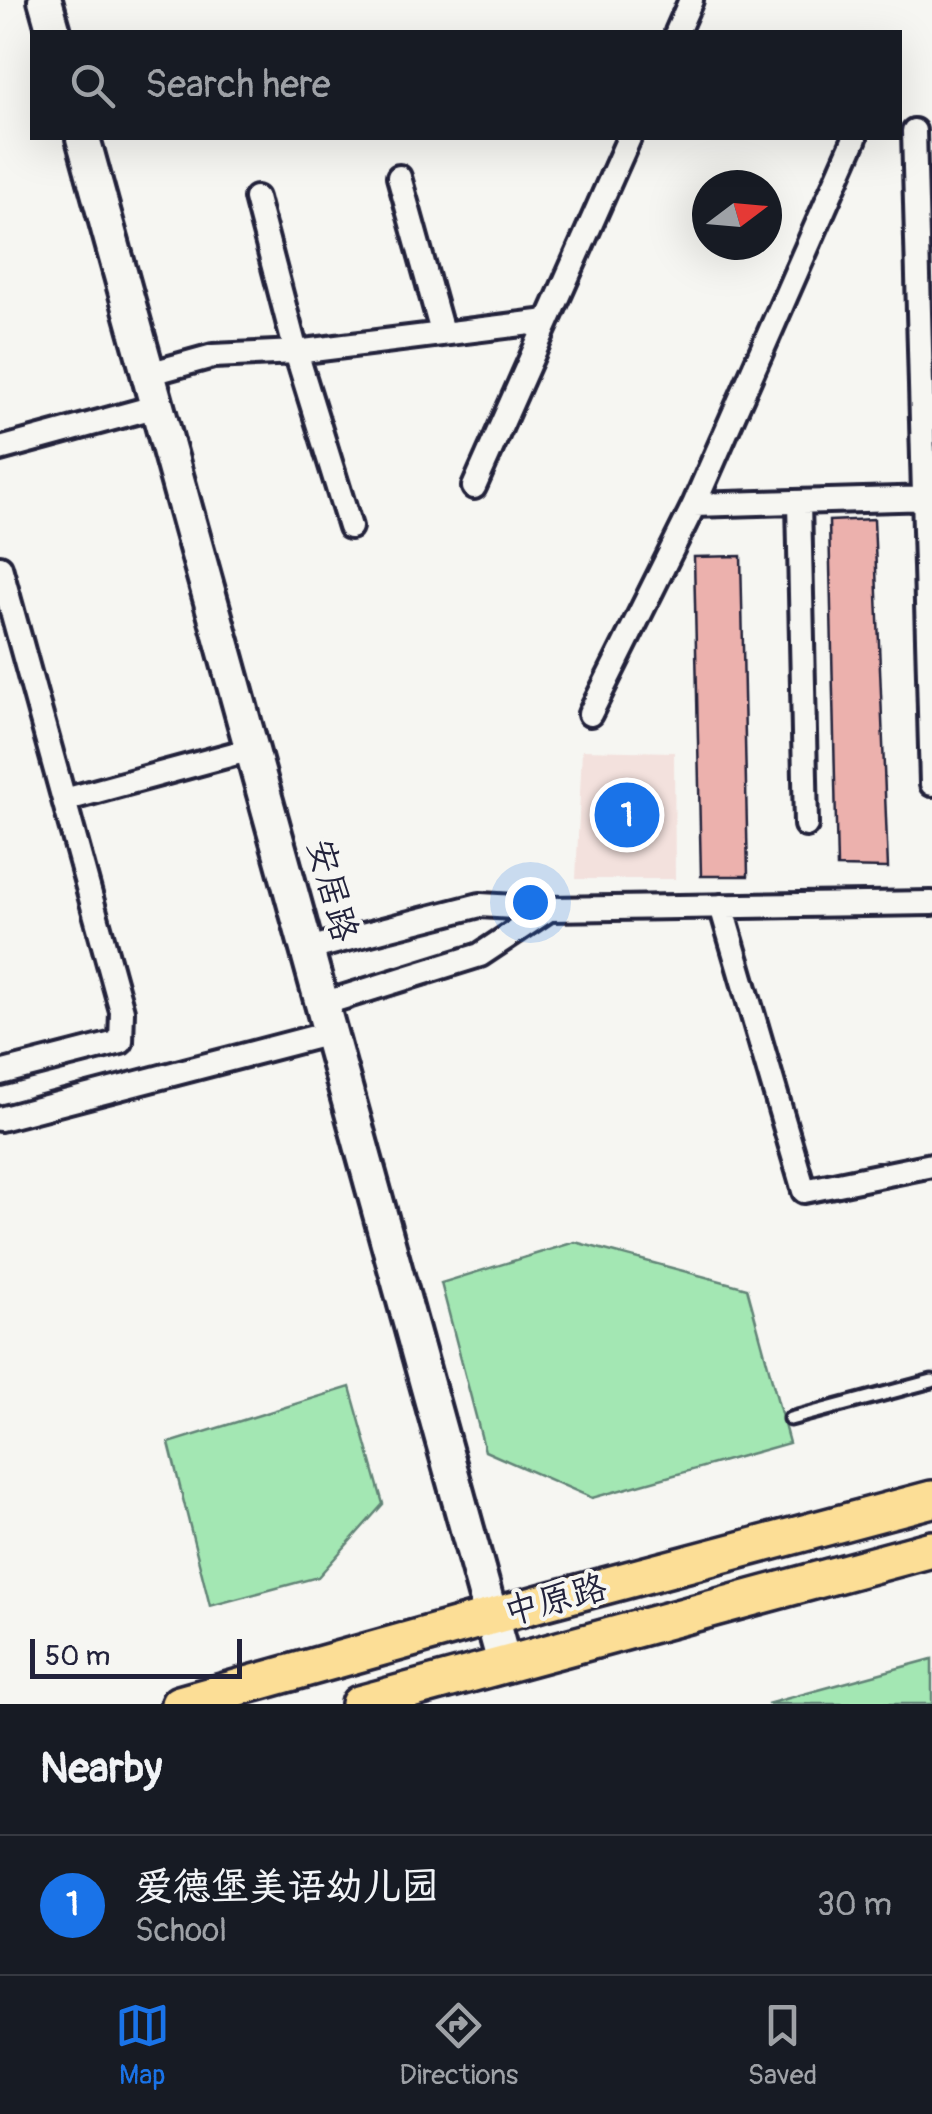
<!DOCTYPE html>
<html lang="en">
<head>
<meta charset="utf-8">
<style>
	body { margin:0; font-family:Pangolin,"LXGW WenKai TC",sans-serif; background:#242831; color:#f1f3f6 }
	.compass { position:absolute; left:692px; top:170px; width:90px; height:90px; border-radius:50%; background:#171b24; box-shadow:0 10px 40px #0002; rotate:74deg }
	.scale { position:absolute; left:30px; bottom:25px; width:212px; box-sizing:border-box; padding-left:10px; border:5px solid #22223b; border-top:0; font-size:28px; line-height:35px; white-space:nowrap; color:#22223b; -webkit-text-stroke:8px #f6f6f2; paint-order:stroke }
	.you { position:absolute; left:530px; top:902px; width:35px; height:35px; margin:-25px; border:8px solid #fff; border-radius:50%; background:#1a73e8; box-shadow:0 0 0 15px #1a73e833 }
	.badge { display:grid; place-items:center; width:65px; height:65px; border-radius:50%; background:#1a73e8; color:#fff; font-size:32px; font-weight:700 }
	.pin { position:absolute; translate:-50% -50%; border:5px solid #fff; box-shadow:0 2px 10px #0006 }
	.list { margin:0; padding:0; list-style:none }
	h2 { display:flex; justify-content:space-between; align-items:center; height:130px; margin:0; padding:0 40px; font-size:42px }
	h2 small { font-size:32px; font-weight:400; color:#9ea1a6 }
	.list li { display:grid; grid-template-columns:65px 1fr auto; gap:30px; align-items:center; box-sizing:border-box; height:140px; padding:0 40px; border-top:2px solid #363941 }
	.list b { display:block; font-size:38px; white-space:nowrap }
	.list p { margin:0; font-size:32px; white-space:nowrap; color:#9ea1a6 }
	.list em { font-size:32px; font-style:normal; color:#9ea1a6 }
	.icon { flex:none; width:55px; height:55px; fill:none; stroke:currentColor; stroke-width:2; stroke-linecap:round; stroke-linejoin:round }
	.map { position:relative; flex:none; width:932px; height:1704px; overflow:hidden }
	.search { position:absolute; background:#171b24; box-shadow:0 10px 40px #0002; left:30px; right:30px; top:30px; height:110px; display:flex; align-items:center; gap:25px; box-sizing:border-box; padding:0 35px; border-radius:0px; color:#9ea1a6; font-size:38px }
	.sheet { height:270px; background:#171b24 }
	nav { display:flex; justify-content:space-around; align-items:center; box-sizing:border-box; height:140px; border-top:2px solid #363941; background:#171b24; font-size:28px; color:#9ea1a6 }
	nav a { display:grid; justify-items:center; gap:5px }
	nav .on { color:#1a73e8 }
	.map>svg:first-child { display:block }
	.built { fill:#f3e1dd }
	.green { fill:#a3e7b3; stroke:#628477; stroke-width:2.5 }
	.building { fill:#ecb1ad; stroke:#22223b; stroke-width:2.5 }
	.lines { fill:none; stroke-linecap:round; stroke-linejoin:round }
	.lane-casing { stroke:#22223b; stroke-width:19 }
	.street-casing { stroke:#22223b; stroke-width:30 }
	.secondary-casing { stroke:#22223b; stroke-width:40 }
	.primary-casing { stroke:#22223b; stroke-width:42 }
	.lane { stroke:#f6f6f2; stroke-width:11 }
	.street { stroke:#f6f6f2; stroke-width:22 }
	.secondary { stroke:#f6f6f2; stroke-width:32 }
	.primary { stroke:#fcde96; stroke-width:35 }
	.labels { text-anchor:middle; stroke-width:8; stroke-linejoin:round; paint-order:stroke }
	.street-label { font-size:35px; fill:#22223b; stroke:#f6f6f2 }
</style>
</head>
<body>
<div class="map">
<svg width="932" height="1704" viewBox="0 0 932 1704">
	<rect width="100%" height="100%" fill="#f6f6f2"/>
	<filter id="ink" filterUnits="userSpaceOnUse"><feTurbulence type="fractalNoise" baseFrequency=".01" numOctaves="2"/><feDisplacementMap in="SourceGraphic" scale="20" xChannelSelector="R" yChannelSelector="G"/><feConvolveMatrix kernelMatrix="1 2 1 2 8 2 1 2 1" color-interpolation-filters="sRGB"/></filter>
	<g filter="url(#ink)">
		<!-- built -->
		<path class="built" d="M582,750L674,752L675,879H576Z"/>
		<!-- green -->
		<path class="green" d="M575,1242L747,1288L789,1443L592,1498L485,1451L441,1283Z
			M350,1387L383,1504L318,1577L210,1606L169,1443Z
			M932,1659V1704H767Z"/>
		<!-- building -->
		<path class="building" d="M874,519L888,868L837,867L829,521Z
			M741,556L748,876H701L694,557Z"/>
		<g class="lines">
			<!-- lane casing -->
			<g class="lane-casing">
				<path id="lane" d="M790,1419L932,1381"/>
			</g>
			<!-- street casing -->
			<g class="street-casing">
				<path id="street" d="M677,32L691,0
					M914,131L932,784
					M399,177L442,332
					M256,198L296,352L350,527
					M148,374L213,356L296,352L547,321
					M0,449L158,406
					M474,487L629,138
					M799,502L806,825
					M694,505L932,498
					M0,567L122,1011L121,1042L0,1073
					M590,714L694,505L855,138
					M64,800L252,749
					M721,906L804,1191L932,1165
					M308,949L480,905L549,909L932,903
					M322,1004L480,955L549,909
					M0,1119L330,1033"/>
			</g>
			<!-- secondary casing -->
			<g class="secondary-casing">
				<path id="secondary" d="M45,0L54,32
					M83,138L504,1663"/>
			</g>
			<!-- primary casing -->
			<g class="primary-casing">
				<path id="primary" d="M179,1704L544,1602L932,1499
					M359,1704L932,1549"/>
			</g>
			<!-- lane -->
			<use href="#lane" class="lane"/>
			<!-- street -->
			<use href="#street" class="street"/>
			<!-- secondary -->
			<use href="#secondary" class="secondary"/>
			<!-- primary -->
			<use href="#primary" class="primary"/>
		</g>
	</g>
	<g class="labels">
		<!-- street labels -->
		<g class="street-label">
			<text transform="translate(333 890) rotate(75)" y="12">安居路</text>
			<text transform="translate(555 1599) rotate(-15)" y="12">中原路</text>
		</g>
	</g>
</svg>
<svg class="compass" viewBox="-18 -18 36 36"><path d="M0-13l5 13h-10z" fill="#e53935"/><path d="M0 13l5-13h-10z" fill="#9ea1a6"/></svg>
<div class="scale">50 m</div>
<div class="you"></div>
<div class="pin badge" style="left:627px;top:815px">1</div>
<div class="search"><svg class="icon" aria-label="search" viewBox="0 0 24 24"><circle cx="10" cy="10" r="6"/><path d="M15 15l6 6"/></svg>Search here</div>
</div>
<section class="sheet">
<h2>Nearby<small></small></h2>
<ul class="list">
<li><span class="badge">1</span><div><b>爱德堡美语幼儿园</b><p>School</p></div><em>30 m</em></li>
</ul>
</section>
<nav>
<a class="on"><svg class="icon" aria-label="map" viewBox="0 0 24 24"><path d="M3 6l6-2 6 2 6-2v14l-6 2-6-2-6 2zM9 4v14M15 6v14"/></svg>Map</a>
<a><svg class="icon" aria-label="directions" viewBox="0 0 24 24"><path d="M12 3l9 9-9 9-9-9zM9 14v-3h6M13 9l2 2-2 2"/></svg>Directions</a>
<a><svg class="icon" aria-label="saved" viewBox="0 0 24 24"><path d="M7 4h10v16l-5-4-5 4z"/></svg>Saved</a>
</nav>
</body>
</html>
